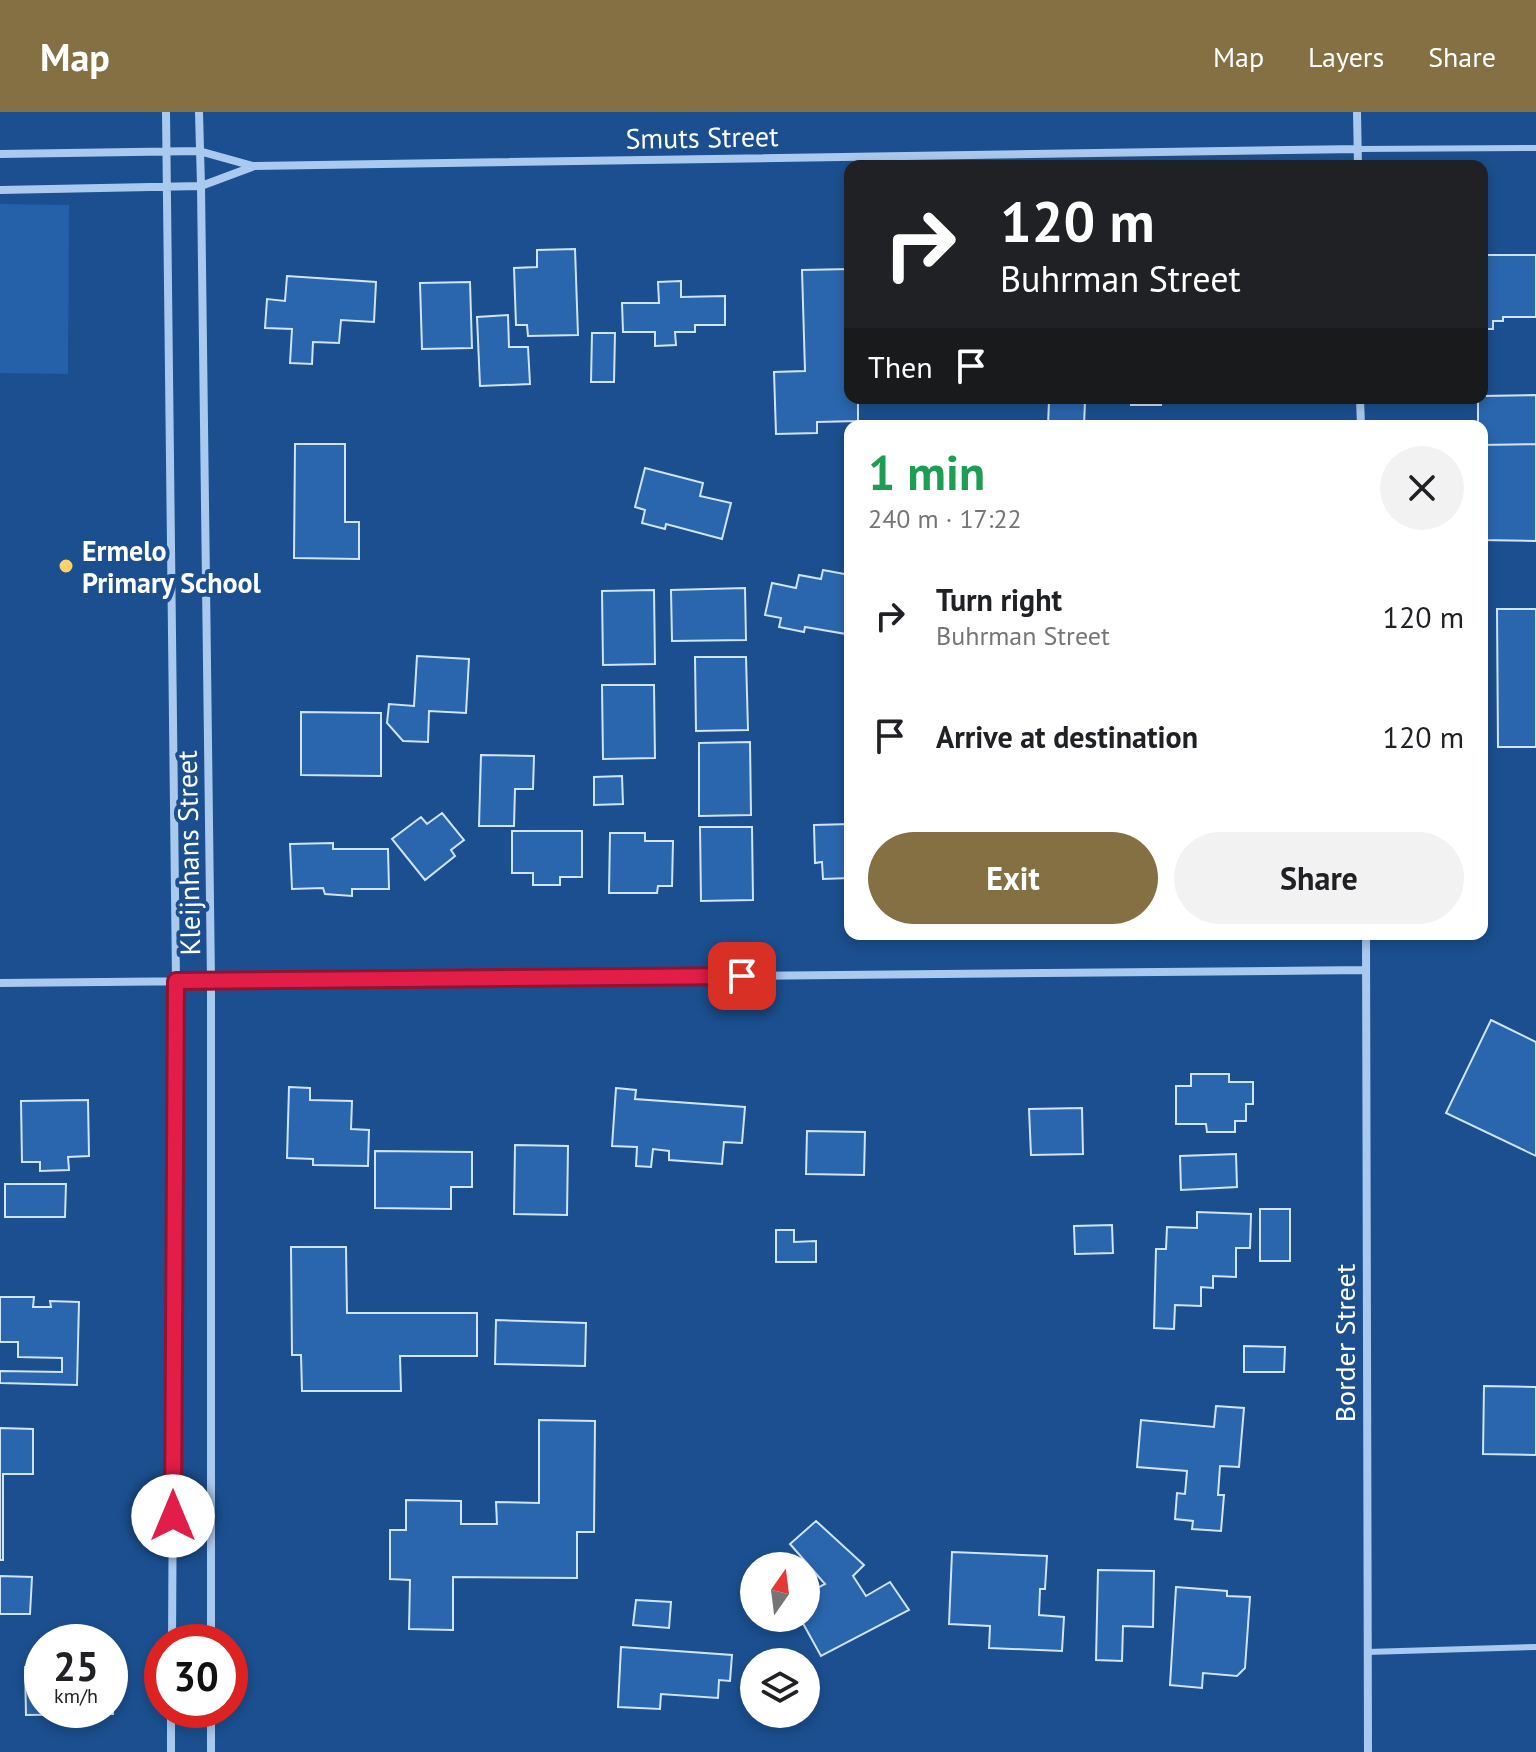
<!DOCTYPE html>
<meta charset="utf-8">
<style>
:root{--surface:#fff;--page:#f2f2f2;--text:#202124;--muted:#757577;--accent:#847042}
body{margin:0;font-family:"PT Sans",sans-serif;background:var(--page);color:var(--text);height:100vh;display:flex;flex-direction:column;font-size:30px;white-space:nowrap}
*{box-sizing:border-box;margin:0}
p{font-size:26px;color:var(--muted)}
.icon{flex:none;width:44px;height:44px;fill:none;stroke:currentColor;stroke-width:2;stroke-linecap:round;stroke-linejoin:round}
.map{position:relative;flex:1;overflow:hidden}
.sheet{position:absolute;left:844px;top:308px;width:644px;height:520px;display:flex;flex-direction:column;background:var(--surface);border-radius:16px;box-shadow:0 4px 12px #0003}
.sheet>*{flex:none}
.guide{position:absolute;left:844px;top:48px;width:644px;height:244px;border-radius:16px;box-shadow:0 4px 12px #0003;background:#202124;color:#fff;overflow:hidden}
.needle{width:52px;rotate:14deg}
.tools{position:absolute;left:740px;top:1440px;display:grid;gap:16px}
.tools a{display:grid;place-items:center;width:80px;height:80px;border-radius:50%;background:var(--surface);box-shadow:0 4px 12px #0003;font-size:40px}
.speed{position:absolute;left:24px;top:1512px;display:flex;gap:16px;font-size:40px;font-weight:700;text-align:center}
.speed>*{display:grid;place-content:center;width:104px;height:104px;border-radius:50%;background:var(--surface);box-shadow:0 4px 12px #0003;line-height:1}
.speed small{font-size:20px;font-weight:400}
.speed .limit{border:12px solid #d22;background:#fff;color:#111}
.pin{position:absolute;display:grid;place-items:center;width:68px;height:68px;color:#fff;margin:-34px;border-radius:16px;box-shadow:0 4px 12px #0006}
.me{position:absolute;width:88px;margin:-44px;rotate:0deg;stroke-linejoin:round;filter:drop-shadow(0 0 6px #0008)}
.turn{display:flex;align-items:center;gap:28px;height:168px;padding:0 24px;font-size:36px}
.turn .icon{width:104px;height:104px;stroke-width:2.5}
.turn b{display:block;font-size:56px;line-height:68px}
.then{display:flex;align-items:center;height:76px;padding:0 24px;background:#0003;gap:16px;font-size:30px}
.round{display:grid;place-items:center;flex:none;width:84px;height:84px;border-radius:42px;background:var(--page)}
.head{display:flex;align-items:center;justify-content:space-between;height:136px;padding:0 24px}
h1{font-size:48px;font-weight:700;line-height:60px;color:#1e9e55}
.button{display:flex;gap:16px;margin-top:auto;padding:16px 24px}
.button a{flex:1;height:92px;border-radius:48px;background:var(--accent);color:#fff;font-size:32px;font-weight:700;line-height:92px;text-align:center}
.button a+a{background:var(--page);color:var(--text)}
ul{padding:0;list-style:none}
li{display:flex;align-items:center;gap:24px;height:120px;padding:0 24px}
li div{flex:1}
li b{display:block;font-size:30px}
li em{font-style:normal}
header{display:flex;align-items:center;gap:48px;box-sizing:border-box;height:112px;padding:0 40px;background:var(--accent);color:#fff}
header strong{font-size:38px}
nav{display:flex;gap:44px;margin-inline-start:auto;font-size:28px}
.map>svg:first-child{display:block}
.green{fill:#2461a8}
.building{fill:#2a66ad;stroke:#cfe3fa;stroke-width:2}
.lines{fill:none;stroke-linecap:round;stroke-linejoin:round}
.lane{stroke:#a9c9ee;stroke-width:6}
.street{stroke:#a9c9ee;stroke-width:8}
.route-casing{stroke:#92132f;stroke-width:20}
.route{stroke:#e11d48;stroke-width:14}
.poi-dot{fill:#ffd166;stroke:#1b4f8f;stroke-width:3}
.labels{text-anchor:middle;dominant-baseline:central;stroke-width:8;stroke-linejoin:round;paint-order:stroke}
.street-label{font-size:28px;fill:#fff;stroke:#1b4f8f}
.poi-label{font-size:28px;font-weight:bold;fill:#fff;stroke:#1b4f8f;text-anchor:start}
</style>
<header>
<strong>Map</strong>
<nav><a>Map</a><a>Layers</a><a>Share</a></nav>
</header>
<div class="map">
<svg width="1536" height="1640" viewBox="0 0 1536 1640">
<rect width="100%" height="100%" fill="#1b4f8f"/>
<path class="green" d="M0 92 69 93 68 262 0 261Z"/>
<path class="building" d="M575 137 578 223 528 224 527 213H516L514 156 537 155V138Z
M1482 143H1536V205H1503V209H1493V217H1482Z
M850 157V286H858V309L817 310V321L776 322 774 260 805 259 802 158Z
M287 164 376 170 374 210 341 208 339 231 313 230 312 252 290 251 292 217 265 216 267 187 285 189Z
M681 169V185L725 184V213H695V220H675L676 233 655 234V220H623L622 191H659L658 170Z
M470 170 472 236 422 237 420 171Z
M508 203 509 235H528L530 272 480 274 477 205Z
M592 221H615L614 270H591Z
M1536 283V332L1482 333V314H1478V286H1482V284Z
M1131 286H1161V293H1131Z
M1049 289H1085L1084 314H1048Z
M295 332H345V410H359V447L294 446Z
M1536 332V429L1482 428V333Z
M645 356 703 371 700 384 731 391 722 427 666 412 665 417 642 411 645 398 635 395Z
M823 458 850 463V499L846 522 805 515 804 520 779 515 781 506 765 503 772 471 796 476 799 463 821 467Z
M745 476 746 528 672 529 671 478Z
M654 478 655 552 603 553 602 479Z
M1497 497H1536V635H1498Z
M417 544 469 547 466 601 429 599 428 630 403 629 387 611 389 592 414 594Z
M695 545H746L748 618 696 619Z
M602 573H654L655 646 603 647Z
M301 600 381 601V664L301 663Z
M750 630 751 703 699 704V631Z
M481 643 534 644 533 677H515L514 714H479Z
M622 664 623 692 594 693V665Z
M442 701 464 728 451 738 455 744 425 768 392 727 421 705 427 712Z
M850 712V766L823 767 822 750 815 751 814 713Z
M700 715H752L753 788 701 789Z
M512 719H582V765H560V773H533V761H512Z
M610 721H645V729H673L672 774H658L657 781H609Z
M333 731V737H388L389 777H352V784L325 782 323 776 292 777 290 732Z
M1491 908 1536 930V1044L1446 1001Z
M1191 962H1229V970H1253V992H1246V1009H1235V1020H1207L1206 1012H1176V974H1191Z
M289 975 310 976V988L352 989 351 1017 369 1018 368 1054 313 1053V1047L287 1046Z
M616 976 636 978 635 987 745 995 742 1031 724 1030 722 1052 669 1048V1039L653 1037 651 1055 636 1054 637 1035 612 1034Z
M88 988 89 1044 68 1045 69 1058 40 1059V1050H22L21 989Z
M1082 996 1083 1042 1031 1043 1029 997Z
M807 1019 865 1020 864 1063 806 1062Z
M515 1033 568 1034 567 1103 514 1102Z
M375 1039 472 1040V1075H451V1097L375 1096Z
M1236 1042 1237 1075 1181 1078 1180 1044Z
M5 1072H66L65 1105H5Z
M1260 1097H1290V1149H1260Z
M1197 1100 1251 1102 1250 1136H1236V1165L1213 1164V1176L1201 1175V1194L1175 1193 1174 1217 1154 1216 1156 1137H1166L1167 1115 1197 1116Z
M1112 1113 1113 1141 1075 1142 1074 1114Z
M776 1118H794V1130L816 1129V1150H776Z
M291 1135H346L347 1201H477V1244H400L401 1279H302L301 1243H292Z
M0 1185H34L33 1195H51L50 1189 79 1190 77 1273 0 1271V1259L62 1260V1246L18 1245V1230H0Z
M496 1208 586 1211 585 1254 495 1252Z
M1244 1234 1285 1235 1284 1260H1244Z
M1484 1274 1536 1275V1343L1483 1342Z
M1216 1294 1244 1296 1239 1355 1220 1354 1218 1383H1224L1221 1419 1192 1417 1193 1409 1175 1407 1177 1381 1185 1382 1187 1359 1137 1355 1141 1308 1214 1315Z
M539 1308 595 1309 594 1420H577V1466L453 1465V1518L409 1517 410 1468 390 1467V1418H406V1388L461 1389V1412H497L496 1390 539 1391Z
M0 1316 33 1317V1362H3V1448H0Z
M816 1409 864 1453 853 1464 866 1484 890 1470 909 1498 821 1544 800 1506H806V1482L825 1472 790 1432Z
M952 1440 1047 1444 1045 1477H1040L1039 1503 1064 1505 1062 1539 989 1536 990 1514 949 1512Z
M1098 1458 1154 1459 1153 1515 1123 1514 1122 1549 1096 1548Z
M0 1464 32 1465 30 1502H0Z
M1176 1475 1227 1479V1484L1250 1485 1245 1556 1237 1564 1203 1561 1202 1576 1170 1573Z
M636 1488 671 1490 669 1516 633 1513Z
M621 1535 732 1543 730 1569 719 1568 718 1586 661 1582 660 1597 618 1595Z
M25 1555H42V1598H110V1555H112L113 1602 26 1603Z"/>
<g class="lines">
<path class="lane" d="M1358 37 1536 36
M1367 1540 1536 1535"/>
<path class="street" d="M166 0 176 869 172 1530
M199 0 201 74 211 869V1530
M1357 0 1358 54
M0 42 199 39 253 54 1358 37
M0 78 201 74 252 55
M1360 286 1361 314
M1366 822 1368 1640
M0 871 1366 858
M171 1640V1598
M211 1640V1598"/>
</g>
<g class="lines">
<defs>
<path id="route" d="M173 1404 176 869 742 864"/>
</defs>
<use href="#route" class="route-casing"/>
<use href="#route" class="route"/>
</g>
<circle class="poi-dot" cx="66" cy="454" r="8"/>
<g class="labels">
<g class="street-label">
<text transform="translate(702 25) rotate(-1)">Smuts Street</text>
<text transform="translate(188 741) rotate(-91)">Kleijnhans Street</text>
<text transform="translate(1344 1231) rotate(-90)">Border Street</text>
</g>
<g class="poi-label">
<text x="82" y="438">Ermelo<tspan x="82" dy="32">Primary School</tspan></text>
</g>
</g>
</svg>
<div class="tools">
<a><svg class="needle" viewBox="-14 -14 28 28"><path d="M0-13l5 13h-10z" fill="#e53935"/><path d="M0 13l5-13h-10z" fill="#757577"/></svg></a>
<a><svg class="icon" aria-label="layers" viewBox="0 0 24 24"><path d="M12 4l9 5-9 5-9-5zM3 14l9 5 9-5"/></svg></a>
</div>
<div class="speed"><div>25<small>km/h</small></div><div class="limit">30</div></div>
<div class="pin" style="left:742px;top:864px;background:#d93025"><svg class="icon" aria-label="arrive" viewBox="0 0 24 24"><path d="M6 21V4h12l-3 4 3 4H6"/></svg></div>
<svg class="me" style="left:173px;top:1404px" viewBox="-20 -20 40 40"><circle r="19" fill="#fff"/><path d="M0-13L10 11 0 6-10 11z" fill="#e11d48"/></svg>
<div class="guide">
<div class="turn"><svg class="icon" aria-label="right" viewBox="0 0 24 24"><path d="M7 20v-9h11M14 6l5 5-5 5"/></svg><div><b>120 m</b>Buhrman Street</div></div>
<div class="then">Then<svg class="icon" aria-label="arrive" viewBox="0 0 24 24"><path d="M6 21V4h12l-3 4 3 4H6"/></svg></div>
</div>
<section class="sheet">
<div class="head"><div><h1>1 min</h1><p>240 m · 17:22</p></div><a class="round"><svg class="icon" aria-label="close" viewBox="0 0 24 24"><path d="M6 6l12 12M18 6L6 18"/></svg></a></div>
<ul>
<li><svg class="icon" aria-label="right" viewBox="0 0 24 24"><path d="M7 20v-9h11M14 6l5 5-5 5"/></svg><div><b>Turn right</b><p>Buhrman Street</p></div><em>120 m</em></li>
<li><svg class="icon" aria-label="arrive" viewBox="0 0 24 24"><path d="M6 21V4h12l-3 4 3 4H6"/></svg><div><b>Arrive at destination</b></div><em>120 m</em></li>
</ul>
<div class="button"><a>Exit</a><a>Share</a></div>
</section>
</div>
